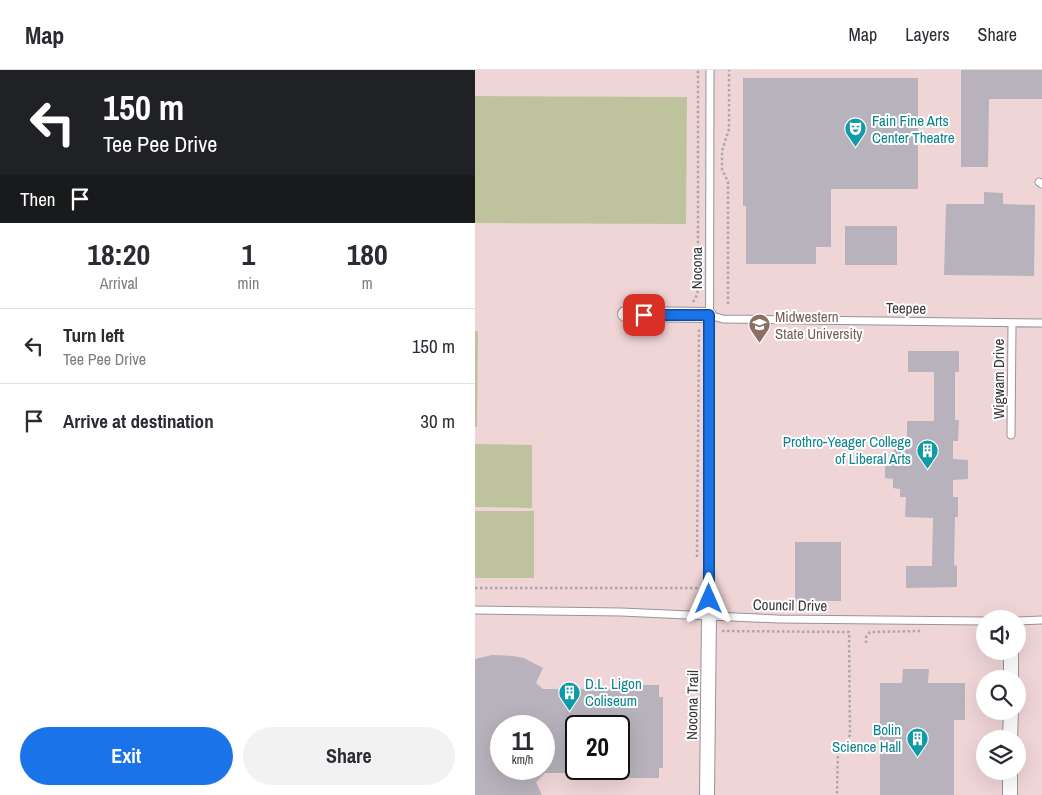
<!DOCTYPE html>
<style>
:root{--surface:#fff;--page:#f2f2f3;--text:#2b2b33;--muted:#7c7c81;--line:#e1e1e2;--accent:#1a73e8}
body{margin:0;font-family:"Archivo Narrow",sans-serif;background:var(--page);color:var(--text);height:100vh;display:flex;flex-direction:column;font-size:19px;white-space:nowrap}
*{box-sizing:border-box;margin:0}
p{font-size:16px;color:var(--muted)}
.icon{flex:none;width:28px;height:28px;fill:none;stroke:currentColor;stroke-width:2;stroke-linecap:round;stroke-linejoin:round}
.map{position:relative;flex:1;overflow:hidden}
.panel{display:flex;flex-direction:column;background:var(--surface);width:475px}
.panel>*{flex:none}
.guide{background:#202124;color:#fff;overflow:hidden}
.fabs{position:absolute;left:501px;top:540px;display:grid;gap:10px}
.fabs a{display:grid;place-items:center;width:50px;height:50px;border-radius:50%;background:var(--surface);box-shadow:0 5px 20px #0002;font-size:25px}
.speed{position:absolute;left:15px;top:645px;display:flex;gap:10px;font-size:25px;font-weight:700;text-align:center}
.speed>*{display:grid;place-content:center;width:65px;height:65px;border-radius:50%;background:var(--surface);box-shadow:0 5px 20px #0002;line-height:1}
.speed small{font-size:12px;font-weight:400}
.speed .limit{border:2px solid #111;border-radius:8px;background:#fff;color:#111}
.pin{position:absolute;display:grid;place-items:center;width:42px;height:42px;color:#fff;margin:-21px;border-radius:10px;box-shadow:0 2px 8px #0006}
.me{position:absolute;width:55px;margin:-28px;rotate:0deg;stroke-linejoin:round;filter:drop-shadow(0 0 4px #0008)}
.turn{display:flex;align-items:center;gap:18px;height:105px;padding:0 20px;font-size:22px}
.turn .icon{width:65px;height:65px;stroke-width:2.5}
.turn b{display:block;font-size:35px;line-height:42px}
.then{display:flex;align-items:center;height:48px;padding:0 20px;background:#0003;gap:10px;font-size:19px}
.eta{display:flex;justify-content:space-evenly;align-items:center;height:85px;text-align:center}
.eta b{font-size:30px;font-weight:700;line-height:35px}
.primary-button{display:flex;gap:10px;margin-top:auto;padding:10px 20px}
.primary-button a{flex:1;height:58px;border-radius:30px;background:var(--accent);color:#fff;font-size:20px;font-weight:700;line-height:58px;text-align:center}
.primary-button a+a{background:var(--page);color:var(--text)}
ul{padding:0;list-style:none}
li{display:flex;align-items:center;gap:15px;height:75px;padding:0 20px;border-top:1px solid var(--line)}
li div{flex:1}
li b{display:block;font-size:19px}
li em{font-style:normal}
header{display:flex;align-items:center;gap:30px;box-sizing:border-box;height:70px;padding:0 25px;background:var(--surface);border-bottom:1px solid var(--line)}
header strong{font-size:24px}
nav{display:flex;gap:28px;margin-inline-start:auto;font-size:18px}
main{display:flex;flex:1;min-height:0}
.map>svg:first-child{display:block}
.education{fill:#f0d5d7;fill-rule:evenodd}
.green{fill:#bfc39d}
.building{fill:#b7b2bb;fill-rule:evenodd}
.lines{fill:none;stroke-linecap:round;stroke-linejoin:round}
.service-casing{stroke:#98929b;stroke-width:9}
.minor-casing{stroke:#98929b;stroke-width:16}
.path{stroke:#aba6ad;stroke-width:2.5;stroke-dasharray:2.5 2.5;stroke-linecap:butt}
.service{stroke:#fff;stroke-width:7}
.minor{stroke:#fff;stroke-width:14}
.route-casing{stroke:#114b97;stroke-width:12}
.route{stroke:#1a73e8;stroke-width:9}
.labels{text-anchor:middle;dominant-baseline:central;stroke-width:4;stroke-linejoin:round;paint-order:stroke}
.culture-label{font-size:15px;fill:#0d838f;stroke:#fff;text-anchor:start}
.street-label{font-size:15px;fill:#373539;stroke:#fff}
.education-label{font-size:15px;fill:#785e54;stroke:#fff;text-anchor:start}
</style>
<header>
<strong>Map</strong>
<nav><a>Map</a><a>Layers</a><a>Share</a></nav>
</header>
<main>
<section class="panel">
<div class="guide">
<div class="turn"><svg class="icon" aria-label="left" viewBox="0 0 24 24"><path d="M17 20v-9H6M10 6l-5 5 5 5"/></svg><div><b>150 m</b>Tee Pee Drive</div></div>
<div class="then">Then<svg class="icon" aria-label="arrive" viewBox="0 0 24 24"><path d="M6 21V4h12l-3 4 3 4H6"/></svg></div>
</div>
<div class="eta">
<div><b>18:20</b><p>Arrival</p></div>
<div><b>1</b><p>min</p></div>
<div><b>180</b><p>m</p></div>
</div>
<ul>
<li><svg class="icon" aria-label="left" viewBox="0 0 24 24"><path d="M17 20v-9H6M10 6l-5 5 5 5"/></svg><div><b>Turn left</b><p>Tee Pee Drive</p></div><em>150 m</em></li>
<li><svg class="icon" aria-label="arrive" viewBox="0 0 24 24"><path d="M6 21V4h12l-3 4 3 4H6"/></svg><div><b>Arrive at destination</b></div><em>30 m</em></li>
</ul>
<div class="primary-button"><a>Exit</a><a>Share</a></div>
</section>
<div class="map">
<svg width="567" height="725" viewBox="0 0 567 725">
<rect width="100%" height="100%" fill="#eae4ed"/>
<path class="education" d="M0 0H567V725H0ZM510 549H542V581H510ZM510 609H542V641H510ZM26 656H69V699H26ZM101 656H144V699H101ZM510 669H542V701H510Z"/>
<path class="green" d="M0 26 212 27 211 154 0 153Z
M0 261H3L2 357H0Z
M0 374 57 375V438L0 437Z
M0 441H59V508H0Z"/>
<path class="building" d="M486 0H567V29H514L513 97H486Z
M268 8H443V119H356V177H341V194H271V136H268Z
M509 122 528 123V134L560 135 559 206 469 205 471 134H509Z
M370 156H422V195H370Z
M433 281H484V302H480V350H484L483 371H478V389L493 390V409L478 410V427H483V447H480L479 495 482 496V517L431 518V496H457L458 448 430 447 431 427H425V419L418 418V409L410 408V389H419V377L425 378V371H432V351H459V302H433Z
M320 472H366V531H320Z
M17 585 38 586 49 588 68 598 61 613 68 619H144V615H184V627H188V698H184V708H144V703H70L61 712 67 725H0V589ZM26 656H69V699H26ZM101 656H144V699H101Z
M428 599H454L453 613H490V650H479V725H405V613H427Z"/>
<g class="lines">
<defs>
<path id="service" d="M564 112 567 114
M234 245 248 249 567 253
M536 365 537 254
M0 540 146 542 303 549 510 551
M234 546 235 0
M542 551 567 550"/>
<path id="minor" d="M150 244 234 245
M536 581V609
M535 669 536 641
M535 701V725
M232 725 234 546"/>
</defs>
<use href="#service" class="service-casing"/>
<use href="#minor" class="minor-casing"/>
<path class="path" d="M218 232 222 225 223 220V0
M253 234V112L247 99V81L254 59V0
M222 487 224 257
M0 518H223
M247 561 374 562 375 665 369 676 363 682 362 725
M391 573V567L395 562 446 561"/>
<use href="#service" class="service"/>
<use href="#minor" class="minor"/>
</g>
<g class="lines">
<defs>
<path id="route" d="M169 245H234V529"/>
</defs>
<use href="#route" class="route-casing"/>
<use href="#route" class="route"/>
</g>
<defs>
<symbol id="theatre-pin" viewBox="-11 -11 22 30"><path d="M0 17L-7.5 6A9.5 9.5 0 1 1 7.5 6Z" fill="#0f9aa8" stroke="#fff"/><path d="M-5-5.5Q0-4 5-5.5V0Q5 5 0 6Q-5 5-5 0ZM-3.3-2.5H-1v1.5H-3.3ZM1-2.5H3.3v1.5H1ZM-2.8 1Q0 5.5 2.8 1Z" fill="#fff"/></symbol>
<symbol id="university-pin" viewBox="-11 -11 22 30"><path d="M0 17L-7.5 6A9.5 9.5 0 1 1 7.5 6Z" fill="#8d6e63" stroke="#fff"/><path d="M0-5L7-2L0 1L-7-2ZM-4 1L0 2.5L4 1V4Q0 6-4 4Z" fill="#fff"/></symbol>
<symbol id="building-pin" viewBox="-11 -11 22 30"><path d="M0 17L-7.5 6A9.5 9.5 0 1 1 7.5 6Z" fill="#0f9aa8" stroke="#fff"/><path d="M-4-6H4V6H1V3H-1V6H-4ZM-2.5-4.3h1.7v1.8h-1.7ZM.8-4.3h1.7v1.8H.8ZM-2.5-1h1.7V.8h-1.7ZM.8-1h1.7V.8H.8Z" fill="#fff"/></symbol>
</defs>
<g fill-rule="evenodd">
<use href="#theatre-pin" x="368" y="46" width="25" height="34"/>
<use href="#university-pin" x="272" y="242" width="25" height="34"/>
<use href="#building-pin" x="440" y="368" width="25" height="34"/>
<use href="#building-pin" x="82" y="610" width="25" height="34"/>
<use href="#building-pin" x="430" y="656" width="25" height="34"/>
</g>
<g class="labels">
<g class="culture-label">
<text x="397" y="50">Fain Fine Arts<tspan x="397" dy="17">Center Theatre</tspan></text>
<text x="436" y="371" text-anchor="end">Prothro-Yeager College<tspan x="436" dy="17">of Liberal Arts</tspan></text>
<text x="110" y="613">D.L. Ligon<tspan x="110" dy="17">Coliseum</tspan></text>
<text x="426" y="659" text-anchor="end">Bolin<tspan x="426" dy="17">Science Hall</tspan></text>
</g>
<g class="street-label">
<text transform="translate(221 198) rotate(-90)">Nocona</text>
<text transform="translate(431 238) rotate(1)">Teepee</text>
<text transform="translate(523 309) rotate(-90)">Wigwam Drive</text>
<text transform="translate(315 535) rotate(1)">Council Drive</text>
<text transform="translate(217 635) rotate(-89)">Nocona Trail</text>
</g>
<g class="education-label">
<text x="300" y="246">Midwestern<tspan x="300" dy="17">State University</tspan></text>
</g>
</g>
</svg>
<div class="fabs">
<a><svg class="icon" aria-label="sound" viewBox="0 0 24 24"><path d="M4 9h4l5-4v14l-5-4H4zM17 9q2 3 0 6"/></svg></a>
<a><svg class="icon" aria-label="search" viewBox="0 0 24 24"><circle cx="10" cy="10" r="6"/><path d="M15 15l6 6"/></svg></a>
<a><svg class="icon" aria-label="layers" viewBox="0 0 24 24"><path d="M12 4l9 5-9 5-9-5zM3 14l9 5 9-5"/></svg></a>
</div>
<div class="speed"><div>11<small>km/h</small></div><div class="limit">20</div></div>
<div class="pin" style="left:169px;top:245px;background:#d93025"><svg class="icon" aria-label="arrive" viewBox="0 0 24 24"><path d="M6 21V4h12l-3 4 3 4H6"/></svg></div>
<svg class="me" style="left:234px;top:529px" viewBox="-20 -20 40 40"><path d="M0-17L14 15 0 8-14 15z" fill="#1a73e8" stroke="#fff" stroke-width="4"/></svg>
</div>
</main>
